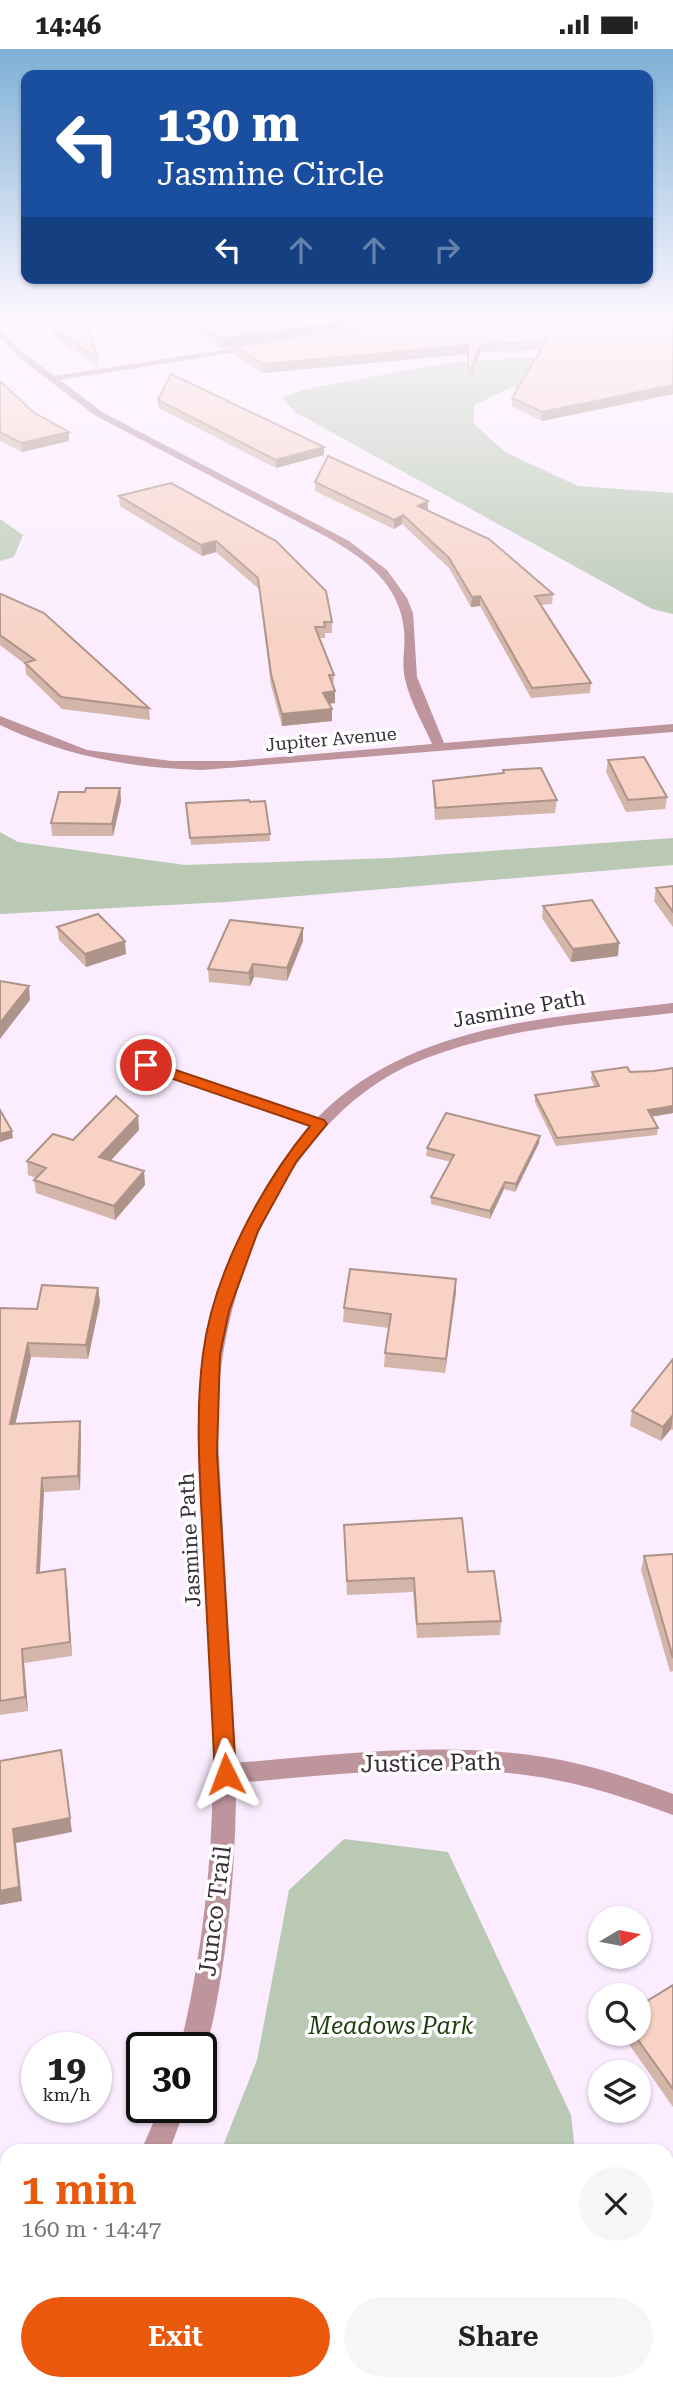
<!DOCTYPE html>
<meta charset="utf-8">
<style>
:root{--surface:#fff;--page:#f6f6f6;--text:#222;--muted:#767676;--accent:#ea580c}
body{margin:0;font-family:"Roboto Serif",serif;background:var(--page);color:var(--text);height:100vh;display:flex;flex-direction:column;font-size:26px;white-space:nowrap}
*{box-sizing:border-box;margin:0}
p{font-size:23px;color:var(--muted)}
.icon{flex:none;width:38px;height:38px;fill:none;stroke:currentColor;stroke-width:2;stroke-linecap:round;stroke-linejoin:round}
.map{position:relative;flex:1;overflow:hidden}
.drawer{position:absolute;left:0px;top:2095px;width:674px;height:247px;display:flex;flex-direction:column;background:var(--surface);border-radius:21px 21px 0 0;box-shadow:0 2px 5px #0004}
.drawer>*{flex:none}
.top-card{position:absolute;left:21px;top:21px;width:632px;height:214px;border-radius:14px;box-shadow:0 2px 5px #0004;background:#1a4fa0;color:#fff;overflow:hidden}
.needle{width:46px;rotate:80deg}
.buttons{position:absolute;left:588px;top:1857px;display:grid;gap:14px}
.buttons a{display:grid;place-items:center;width:63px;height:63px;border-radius:50%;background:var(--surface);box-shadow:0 2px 5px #0004;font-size:35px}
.speed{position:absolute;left:21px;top:1983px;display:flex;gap:14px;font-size:35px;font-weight:700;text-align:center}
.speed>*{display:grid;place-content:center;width:91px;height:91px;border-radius:50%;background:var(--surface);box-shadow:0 2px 5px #0004;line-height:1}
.speed small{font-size:18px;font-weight:400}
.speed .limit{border:4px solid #111;border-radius:10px;background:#fff;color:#111}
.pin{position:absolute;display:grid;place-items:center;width:60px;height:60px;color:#fff;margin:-30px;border:4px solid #fff;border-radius:50%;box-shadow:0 2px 7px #0007}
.me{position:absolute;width:77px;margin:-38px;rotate:357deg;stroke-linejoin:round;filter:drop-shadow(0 0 5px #0008)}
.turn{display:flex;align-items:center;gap:24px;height:147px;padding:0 21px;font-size:32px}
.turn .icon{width:91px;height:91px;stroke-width:2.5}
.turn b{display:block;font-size:49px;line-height:60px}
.lanes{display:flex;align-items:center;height:66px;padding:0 21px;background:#0003;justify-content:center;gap:35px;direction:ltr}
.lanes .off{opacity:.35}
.round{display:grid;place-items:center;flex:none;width:74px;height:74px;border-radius:37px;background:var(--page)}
.overview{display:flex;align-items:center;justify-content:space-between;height:119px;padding:0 21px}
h1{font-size:42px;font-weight:600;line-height:52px;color:var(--accent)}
.action{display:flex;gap:14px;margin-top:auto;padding:14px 21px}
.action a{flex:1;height:80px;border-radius:42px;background:var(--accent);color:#fff;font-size:28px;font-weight:600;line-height:80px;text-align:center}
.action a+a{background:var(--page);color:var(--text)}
.status{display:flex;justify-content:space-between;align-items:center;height:49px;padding:0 35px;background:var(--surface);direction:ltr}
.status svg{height:19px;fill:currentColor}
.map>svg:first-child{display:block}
.green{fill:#bac9b4}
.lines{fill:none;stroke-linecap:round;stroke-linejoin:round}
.minor{fill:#be959d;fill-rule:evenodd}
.wall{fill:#d4b5a9}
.shaded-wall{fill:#ad938a}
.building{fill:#f7d2c5;stroke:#ad938a;stroke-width:2}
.route{fill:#ea580c;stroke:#983908;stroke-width:2}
.labels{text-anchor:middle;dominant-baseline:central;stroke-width:7;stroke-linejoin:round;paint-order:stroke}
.far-street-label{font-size:18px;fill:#372e39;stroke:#fff}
.street-label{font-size:21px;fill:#372e39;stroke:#fff}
.near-street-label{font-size:24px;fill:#372e39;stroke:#fff}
.near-park-label{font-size:24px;font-style:italic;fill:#1e3d0c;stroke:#fff}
</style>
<div class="status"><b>14:46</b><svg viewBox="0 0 49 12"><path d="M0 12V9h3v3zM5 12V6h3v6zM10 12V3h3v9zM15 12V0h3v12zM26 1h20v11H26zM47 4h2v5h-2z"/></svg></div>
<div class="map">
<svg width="673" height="2341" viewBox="0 0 673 2341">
<rect width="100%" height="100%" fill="#fbedff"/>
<path class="green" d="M629 301 657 324 510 339 474 356V375L505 403 578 437 673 444V565L652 560 295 363 282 349 306 340 446 314Z
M0 470 23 486 14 508 0 512Z
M0 783 18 793 185 816 391 809 673 789V816L226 853 0 865Z
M344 1790 448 1803 571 2066 575 2102H221L257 2011 289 1841Z
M113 2334H600L601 2341H108Z"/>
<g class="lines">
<path class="minor" d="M0 281 24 304 54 327 261 295 258 300 60 331 102 363 349 492 387 521 407 549 413 564 417 628 444 694 673 675V683L202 721C130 719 65 707 0 676V667L87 701 171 712H233L432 695C423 674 410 653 405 630 401 613 406 597 404 581 400 535 364 509 327 488L96 367 18 308 0 288Z
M673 954V964C587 974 500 979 419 1012 286 1066 219 1238 217 1372L236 1714C344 1705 458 1690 566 1712 603 1720 638 1732 673 1745V1766C638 1753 603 1741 566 1733 459 1710 344 1725 236 1734 236 1800 231 1864 221 1928 216 1955 213 1982 202 2007L201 1998H180C203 1904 213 1808 213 1711 212 1630 205 1549 201 1468 198 1413 195 1359 203 1304 214 1226 258 1137 310 1077L140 1019 138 1016 146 1011 152 1013 317 1069C410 974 549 969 673 954Z
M160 2058H186L169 2102H141Z
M14 2334H45L42 2341H11Z"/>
</g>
<path class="wall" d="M41 265H86L97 309 98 318 57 290Z
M209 265H603L348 279 222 299 186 277V269Z
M673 265V345L542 372 512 357V349L541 301 480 304 471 328 467 327 468 305 263 324 235 306V298Z
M0 332 33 363 69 392 22 403 0 392Z
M158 351 324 406 276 419 158 359Z
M315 433 428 452 427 461 553 545 552 555 541 556 591 634 590 644 531 649 480 557 471 558 449 519 402 475 394 480 315 442Z
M171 434 332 573V584H325V589H319L334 626 333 638 335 654 329 655 332 660V672L282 677 271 636 259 540 216 503 202 507 120 457 119 447Z
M0 545 149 659 150 671 62 660 26 625 25 615 0 596Z
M608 711 667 748 665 760 626 763 606 723Z
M503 721 557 751 555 764 435 771 433 744V732L503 724Z
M120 739 121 752 113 787H52L51 774 85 743Z
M186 754 270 785V792L191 796Z
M673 837V878L654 852 656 839Z
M543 857 618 907 571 913 542 869Z
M57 878 126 905 86 918 59 891Z
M303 892 287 932 254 928 250 937 209 933 208 920Z
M673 1019V1064L652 1068 658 1079 657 1086 556 1097 535 1053V1046L595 1038 591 1030 592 1023H630L654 1022Z
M138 1067 139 1081 110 1112 144 1122 145 1136 115 1171 36 1144 34 1131 36 1129 28 1126 27 1112 73 1091Z
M539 1094 515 1143 504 1140 490 1170 431 1155V1148L451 1113 426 1107 427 1099Z
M456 1230 445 1324 384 1318 385 1304 389 1279 343 1273 344 1259Z
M98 1239 100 1253 88 1310 31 1308 15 1375 81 1386 80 1441 44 1443 40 1523 65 1520 72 1607 24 1614 28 1662 0 1666V1259L37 1260Z
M673 1310V1381L671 1380 661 1392 630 1377 632 1362Z
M344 1476 468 1523 501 1572 500 1586 417 1589 413 1543 347 1546Z
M673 1505V1622L670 1623 641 1521 644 1507Z
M673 1936V2058L621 1984H639Z"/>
<path class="shaded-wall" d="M348 271V279L222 299V290Z
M468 296V305L263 324V315Z
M481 296 480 304 471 328V319Z
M673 336V345L542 372V363Z
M69 383V392L22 403 21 394Z
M324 398V406L276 419V411Z
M428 452V461L418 466V457Z
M403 466 402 475 394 480V471Z
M216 492V503L202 507 201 496Z
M480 547V557L471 558 472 548Z
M335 642V654L323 655V644Z
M332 660V672L282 677V665Z
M120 739 121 752 113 787 112 775Z
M303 879V892L287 932V919Z
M125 892 126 905 86 918 85 905Z
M619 894 618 907 571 913 573 900Z
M253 915 254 928 250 937 249 924Z
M29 937 30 951 0 990V974Z
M673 1057V1064L647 1068 648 1061Z
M138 1067 139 1081 101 1122 99 1108Z
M12 1082 13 1089 0 1093V1085Z
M540 1087 539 1094 515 1143 516 1135Z
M144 1122 145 1136 115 1171 114 1157Z
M505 1133 504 1140 490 1170V1162Z
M456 1230V1244L445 1324 446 1310Z
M98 1239 100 1253 88 1310 86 1296Z
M28 1294 31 1308 12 1389 10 1375Z
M673 1366 671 1380 661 1392 663 1378Z
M80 1372 81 1386 80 1441 78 1427Z
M42 1429 44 1443 39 1538 37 1524Z
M65 1520 67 1534 72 1607 70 1593Z
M22 1600 24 1614 28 1662 25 1648Z
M61 1701 72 1783 16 1794 22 1852 0 1856V1842L13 1780Z"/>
<path class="building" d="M45 265H86L97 309 56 282Z
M209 265H465L348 271 222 290 186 269Z
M623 265H673V336L542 363 512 349 546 292 481 296 471 319H468V296L263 315 235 298 348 280Z
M171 325 324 398 276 411 158 351Z
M0 332 33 363 69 383 21 394 0 383Z
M328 407 428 452 418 457 489 490 553 545 535 547 591 634 532 639 480 547 472 548 449 509 403 466 394 471 315 433Z
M171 434 276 492 326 542 332 573H324L325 578H315L334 626H329L335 642 323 644 332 660 282 665 271 625 258 529 216 492 201 496 119 447Z
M0 545H1L44 564 149 659 61 648 25 614 35 611 0 586Z
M644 708 667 748 628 751 608 711Z
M541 719 557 751 436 759 433 732 504 724 503 721Z
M86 739H120L112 775 51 774 59 743H85Z
M249 751 250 753 265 752 270 785 190 789 186 754Z
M673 837V863L656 839Z
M592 851 619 894 573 900 543 857Z
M98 865 125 892 85 905 57 878Z
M230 871 303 879 287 919 253 915 249 924 208 920Z
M0 932 29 937 0 974Z
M627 1018 630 1023 654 1022 673 1019V1057L648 1061 658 1079 557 1089 535 1046 599 1037 592 1023Z
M116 1047 138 1067 99 1108 144 1122 114 1157 34 1131 46 1119 27 1112 53 1085 73 1091Z
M0 1061 12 1082 0 1085Z
M446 1064 540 1087 516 1135 505 1133 490 1162 431 1148 454 1106 427 1099Z
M350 1220 456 1230 446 1310 385 1304 391 1265 344 1259Z
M42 1236 98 1239 86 1296 28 1294 10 1375 80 1372 78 1427 42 1429 37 1524 65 1520 70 1593 22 1600 25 1648 0 1652V1259L37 1260Z
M673 1310V1366L663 1378 632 1362Z
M462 1469 468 1523 494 1522 501 1572 417 1575 414 1529 347 1532 344 1476Z
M673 1505V1609L644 1507Z
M61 1701 70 1769 13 1780 19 1838 0 1842V1712Z
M673 1936V2040L633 1984H639V1957Z"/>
<linearGradient id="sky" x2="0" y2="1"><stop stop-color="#7eb0d7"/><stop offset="0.45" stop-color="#fdf7ff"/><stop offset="1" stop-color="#fdf7ff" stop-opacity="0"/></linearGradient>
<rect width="673" height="592" fill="url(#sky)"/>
<path class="route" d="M146 1011 324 1071 327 1075 296 1113 258 1182 229 1262 220 1305 217 1404 236 1725 233 1732 226 1734 218 1732 215 1725C211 1647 207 1569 203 1491 200 1430 195 1366 203 1305 213 1226 260 1138 310 1077L141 1019 139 1016 141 1013Z"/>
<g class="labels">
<g class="far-street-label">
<text transform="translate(331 690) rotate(-5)">Jupiter Avenue</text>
</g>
<g class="street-label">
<text transform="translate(519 960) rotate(-10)">Jasmine Path</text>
<text transform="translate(190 1491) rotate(-93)">Jasmine Path</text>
</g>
<g class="near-street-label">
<text transform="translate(431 1714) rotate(-1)">Justice Path</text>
<text transform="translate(215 1862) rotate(-83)">Junco Trail</text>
</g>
<g class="near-park-label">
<text x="391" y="1977">Meadows Park</text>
</g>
</g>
</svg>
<div class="buttons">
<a><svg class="needle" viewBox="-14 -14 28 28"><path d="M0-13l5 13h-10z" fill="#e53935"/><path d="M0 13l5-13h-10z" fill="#767676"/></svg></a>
<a><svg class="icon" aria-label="search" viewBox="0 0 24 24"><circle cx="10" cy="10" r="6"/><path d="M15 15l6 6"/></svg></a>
<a><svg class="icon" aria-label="layers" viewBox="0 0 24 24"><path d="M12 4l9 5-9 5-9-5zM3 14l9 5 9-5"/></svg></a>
</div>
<div class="speed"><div>19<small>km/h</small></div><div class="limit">30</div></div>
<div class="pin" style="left:146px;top:1016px;background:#d93025"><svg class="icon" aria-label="arrive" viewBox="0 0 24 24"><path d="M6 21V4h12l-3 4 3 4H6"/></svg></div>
<svg class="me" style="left:226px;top:1725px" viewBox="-20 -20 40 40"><path d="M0-17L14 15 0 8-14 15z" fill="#ea580c" stroke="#fff" stroke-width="4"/></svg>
<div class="top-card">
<div class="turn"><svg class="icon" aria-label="left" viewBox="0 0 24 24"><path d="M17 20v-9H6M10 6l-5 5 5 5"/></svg><div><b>130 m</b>Jasmine Circle</div></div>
<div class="lanes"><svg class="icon" aria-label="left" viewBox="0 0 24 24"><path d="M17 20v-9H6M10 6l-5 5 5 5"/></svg><svg class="icon off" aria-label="ahead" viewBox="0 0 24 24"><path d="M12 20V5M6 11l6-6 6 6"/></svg><svg class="icon off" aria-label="ahead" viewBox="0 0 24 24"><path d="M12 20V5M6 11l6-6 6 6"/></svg><svg class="icon off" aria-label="right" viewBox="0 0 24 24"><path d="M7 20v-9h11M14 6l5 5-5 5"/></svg></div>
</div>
<section class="drawer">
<div class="overview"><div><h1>1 min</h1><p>160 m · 14:47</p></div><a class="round"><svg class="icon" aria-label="close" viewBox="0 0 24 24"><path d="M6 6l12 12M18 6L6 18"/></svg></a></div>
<div class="action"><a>Exit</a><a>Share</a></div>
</section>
</div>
